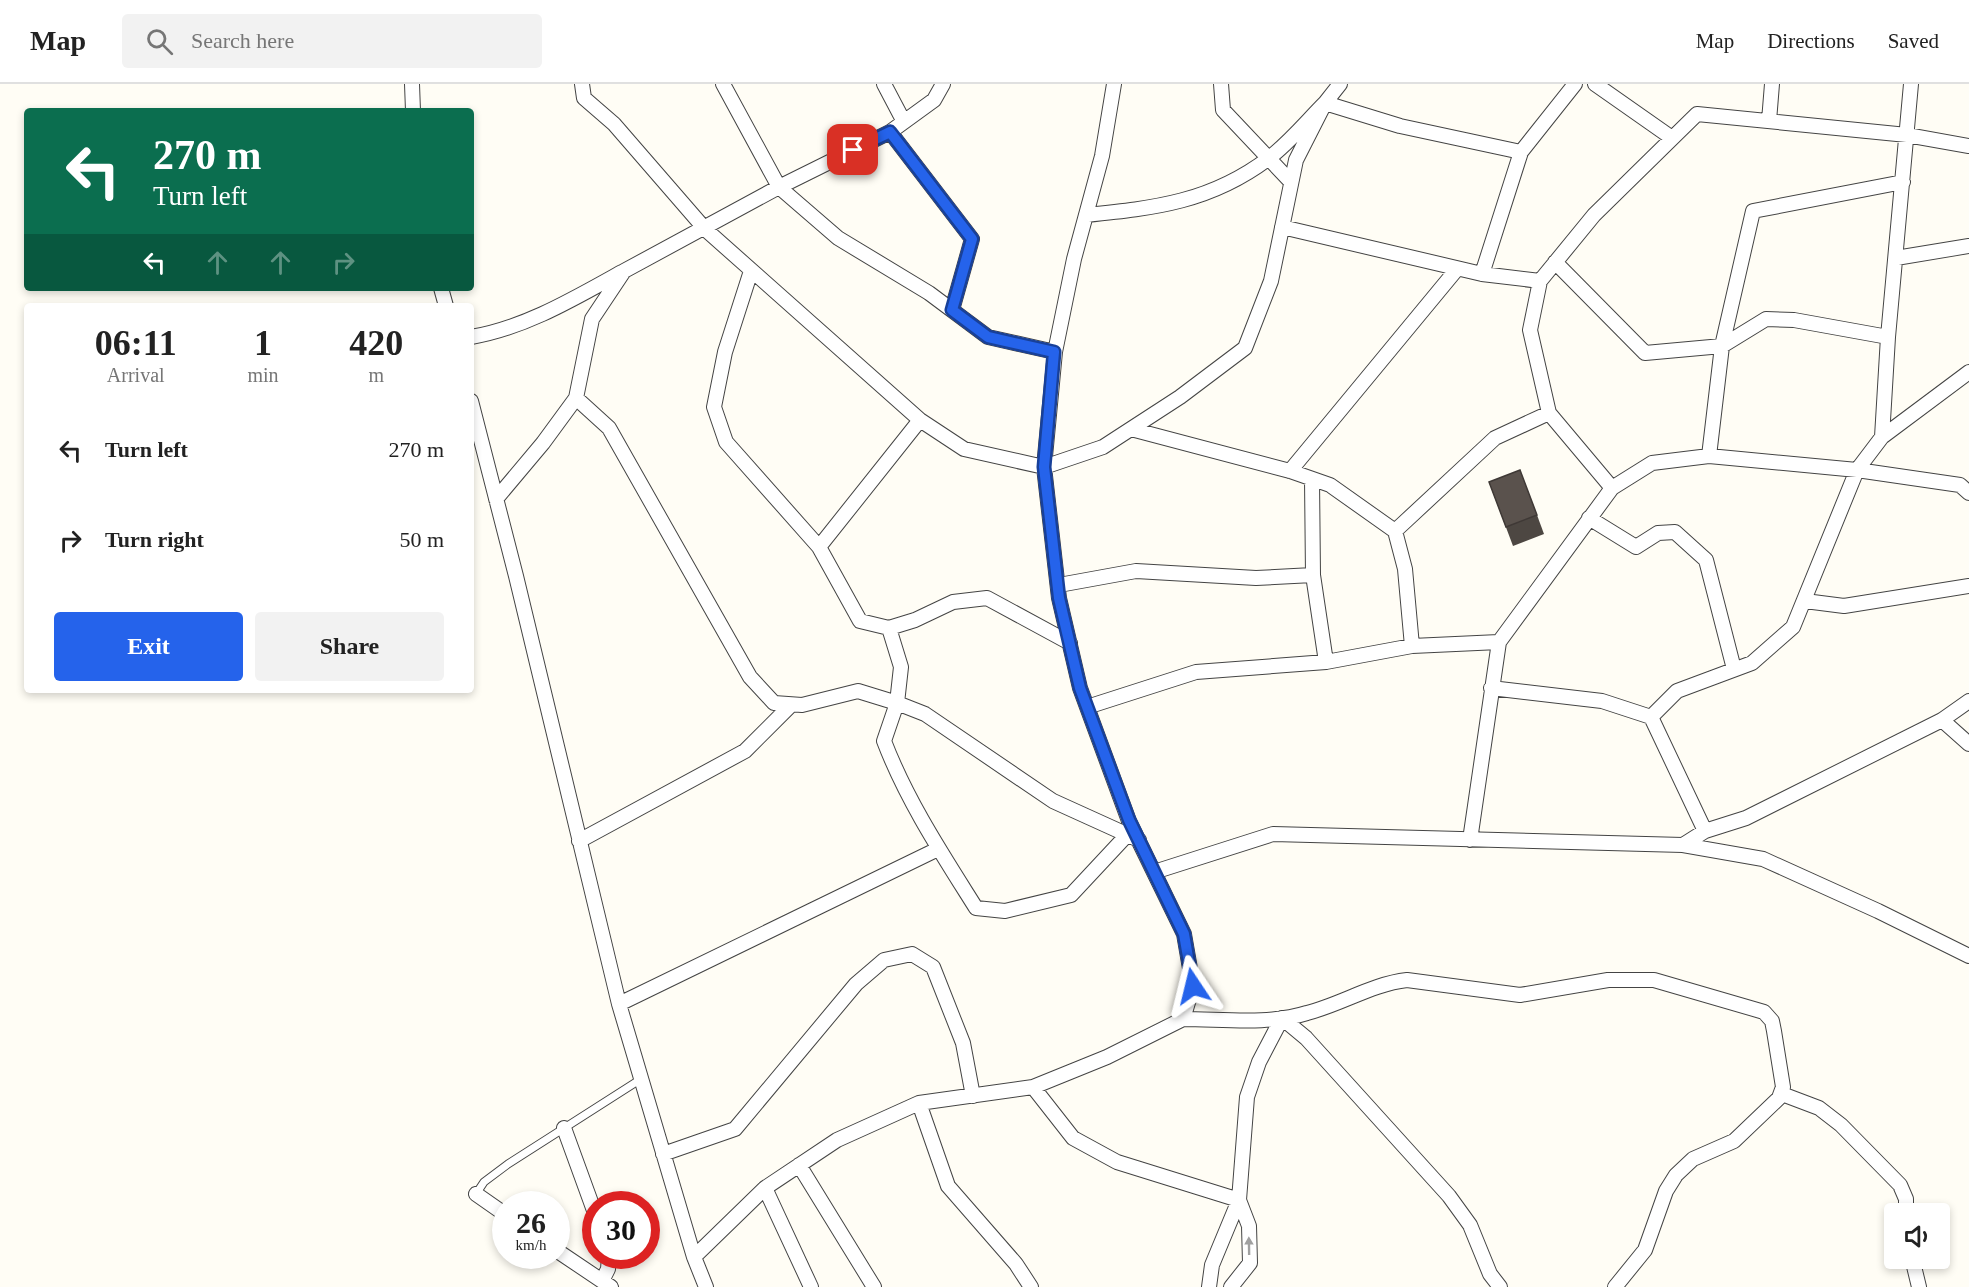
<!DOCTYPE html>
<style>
:root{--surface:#fff;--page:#f2f2f2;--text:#222;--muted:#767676;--line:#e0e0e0;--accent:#2563eb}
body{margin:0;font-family:"Times New Roman",serif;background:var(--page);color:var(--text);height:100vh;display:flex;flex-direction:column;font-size:22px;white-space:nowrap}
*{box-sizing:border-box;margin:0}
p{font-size:20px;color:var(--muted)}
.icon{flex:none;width:33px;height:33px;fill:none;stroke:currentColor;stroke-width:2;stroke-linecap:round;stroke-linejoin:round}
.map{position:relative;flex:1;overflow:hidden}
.sheet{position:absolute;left:24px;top:219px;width:450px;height:390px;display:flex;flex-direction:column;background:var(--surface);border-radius:6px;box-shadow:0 3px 9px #0003}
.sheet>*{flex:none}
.top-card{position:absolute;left:24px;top:24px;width:450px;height:183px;border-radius:6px;box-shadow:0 3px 9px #0003;background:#0b6e4f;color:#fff;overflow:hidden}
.buttons{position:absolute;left:1884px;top:1119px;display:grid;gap:12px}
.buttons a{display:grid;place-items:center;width:66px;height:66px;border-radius:6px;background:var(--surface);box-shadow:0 3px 9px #0003;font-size:30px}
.speed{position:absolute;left:492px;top:1107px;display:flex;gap:12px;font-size:30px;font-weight:700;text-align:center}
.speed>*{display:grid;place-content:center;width:78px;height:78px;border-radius:50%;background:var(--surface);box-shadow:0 3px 9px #0003;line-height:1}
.speed small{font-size:15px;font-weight:400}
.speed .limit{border:9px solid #d22;background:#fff;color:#111}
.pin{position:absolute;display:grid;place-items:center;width:51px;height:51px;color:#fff;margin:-26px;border-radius:12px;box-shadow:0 3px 9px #0006}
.me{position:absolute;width:66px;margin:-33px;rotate:350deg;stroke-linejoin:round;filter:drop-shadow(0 0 4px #0008)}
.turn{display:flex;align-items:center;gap:21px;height:126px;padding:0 30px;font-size:27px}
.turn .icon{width:78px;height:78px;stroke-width:2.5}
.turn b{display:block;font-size:42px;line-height:51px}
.lanes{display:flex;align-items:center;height:57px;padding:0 30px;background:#0003;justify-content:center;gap:30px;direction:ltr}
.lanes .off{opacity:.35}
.eta{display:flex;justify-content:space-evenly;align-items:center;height:102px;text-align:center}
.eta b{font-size:36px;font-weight:700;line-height:42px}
.primary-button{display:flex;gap:12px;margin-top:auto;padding:12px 30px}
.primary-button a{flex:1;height:69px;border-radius:6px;background:var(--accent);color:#fff;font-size:24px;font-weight:700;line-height:69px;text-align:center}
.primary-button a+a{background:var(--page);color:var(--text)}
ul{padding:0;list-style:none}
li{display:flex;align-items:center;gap:18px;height:90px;padding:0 30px}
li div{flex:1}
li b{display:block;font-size:22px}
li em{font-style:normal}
header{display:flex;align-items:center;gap:36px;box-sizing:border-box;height:84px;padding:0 30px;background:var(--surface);border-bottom:2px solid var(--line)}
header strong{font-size:28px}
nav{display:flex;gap:33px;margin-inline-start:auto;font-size:21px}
.search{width:420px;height:54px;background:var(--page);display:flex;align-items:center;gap:15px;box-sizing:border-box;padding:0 21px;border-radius:6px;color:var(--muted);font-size:22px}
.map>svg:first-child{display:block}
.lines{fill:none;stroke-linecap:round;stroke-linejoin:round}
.service-casing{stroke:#444;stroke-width:9}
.minor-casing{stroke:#444;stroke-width:16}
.service{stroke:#fff;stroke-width:7}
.minor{stroke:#fff;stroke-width:14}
.wall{fill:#4d4742}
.building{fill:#5a524d;stroke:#3f3936;stroke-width:1.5}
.oneway{fill:#a0a0a0}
.route-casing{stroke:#184099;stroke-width:15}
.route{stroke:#2563eb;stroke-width:10}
</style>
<header>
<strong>Map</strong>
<div class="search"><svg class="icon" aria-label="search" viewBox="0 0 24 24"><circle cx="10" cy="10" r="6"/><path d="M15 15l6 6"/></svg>Search here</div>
<nav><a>Map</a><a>Directions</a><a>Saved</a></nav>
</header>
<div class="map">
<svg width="1969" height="1203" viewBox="0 0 1969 1203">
<rect width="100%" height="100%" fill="#fffdf5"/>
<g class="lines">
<defs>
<path id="service" d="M476 1110 484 1098 508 1080 641 995"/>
<path id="minor" d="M412 0 413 27
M582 0 584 14 614 40 705 145 920 336 964 365 1044 383 1103 363 1180 313 1245 264 1271 197 1296 76 1325 19 1340 0
M723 0 779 103 838 154 929 209 988 253 1055 268
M884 0 904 38
M1221 0 1223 26 1291 98
M1595 0 1672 54
M1769 37 1772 0
M890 48 972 155 952 226
M1086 131C1155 124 1211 118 1269 74 1289 59 1307 37 1325 19L1400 42 1521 68
M1282 143 1482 190 1540 197
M1896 174 1969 162
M1555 178 1645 269 1722 262 1766 235 1794 236 1888 253
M751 187 725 268 714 323 726 358 819 463 860 537 889 544 915 536 953 518 987 514 1070 559
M1482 190 1521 68 1575 0
M441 204 446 222
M471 253C525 244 575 214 622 188
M576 314 609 344 750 593 774 619 802 621 858 607 897 619 925 630 1053 717 1139 756
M471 317 516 492 619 920 694 1173 706 1203
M1131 345 1290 387 1330 401 1395 447 1405 485 1412 562
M1882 353 1969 288
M1709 372 1722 262 1753 127 1903 98
M1290 387 1457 185
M1312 395 1313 491 1326 578
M1612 404 1549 329 1530 246 1540 197 1594 131 1697 30 1907 51 1969 62
M496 415 543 359 576 314 592 235 624 187 779 103 890 48 934 16 943 0
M1589 434 1636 463 1658 449 1675 448 1706 476 1734 585
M1395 447 1495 354 1549 329
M819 463 920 336
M1059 501 1136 487 1256 494 1313 491
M1805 517 1844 522 1969 502
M889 544 901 583 897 619 884 657C907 717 942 770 976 824L1005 827 1071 811 1127 751
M1491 604 1602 617 1651 633 1677 607 1752 579 1793 543 1857 386 1882 353 1888 253 1911 0
M1087 623 1196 588 1326 578 1412 562 1499 558
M1651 633 1705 747
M1942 636 1969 660
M1470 756 1499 558 1612 404 1652 379 1709 372 1857 386 1960 401 1969 409
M579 757 745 667 791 621
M1683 761 1763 775 1878 827 1969 872
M1154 788 1273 750 1683 761 1705 747 1746 734 1942 636 1969 617
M619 920 938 765
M1183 935C1223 935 1269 941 1307 929 1342 920 1372 900 1407 896L1520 911 1608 896H1654L1764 928 1772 937 1774 947 1783 1003 1779 1014 1734 1057 1693 1075 1676 1091 1666 1107 1645 1166 1615 1203
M1033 1003 1073 1054 1117 1078 1239 1116
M1782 1010 1819 1024 1841 1041 1900 1101 1906 1115V1130
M919 1019 948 1102 1016 1180 1031 1203
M564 1044 596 1132
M663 1070 735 1045 856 900 884 876 912 870 933 883 963 959 973 1012
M799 1081 874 1203
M765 1104 811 1203
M476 1110 506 1131
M556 1166 611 1203
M694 1173 765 1104 837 1056 919 1019 1033 1003 1107 973 1183 935 1193 902 1184 850 1129 737 1080 604 1059 514 1044 383 1055 268 1074 175 1102 72 1114 0
M1912 1174 1919 1203
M602 1197 608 1185 609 1172
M1209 1203 1212 1181 1239 1116 1247 1013 1259 978 1282 934 1306 954 1449 1112 1470 1141 1490 1190 1500 1203
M1231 1203 1250 1179 1249 1142 1239 1116"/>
</defs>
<use href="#service" class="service-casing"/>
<use href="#minor" class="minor-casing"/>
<use href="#service" class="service"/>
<use href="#minor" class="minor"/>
</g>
<path class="wall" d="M1489 398 1537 431 1544 450 1513 462Z"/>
<path class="building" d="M1520 386 1537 431 1506 443 1489 398Z"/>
<defs><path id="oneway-solid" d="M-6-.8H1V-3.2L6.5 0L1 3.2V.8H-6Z" transform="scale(1.5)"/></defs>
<use class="oneway" href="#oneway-solid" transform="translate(1249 1162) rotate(-91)"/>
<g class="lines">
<defs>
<path id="route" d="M853 66 890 48 972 155 952 226 988 253 1054 268 1044 383 1059 514 1080 604 1129 736 1184 850 1193 902"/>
</defs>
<use href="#route" class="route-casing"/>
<use href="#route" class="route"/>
</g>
</svg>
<div class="buttons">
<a><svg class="icon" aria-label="sound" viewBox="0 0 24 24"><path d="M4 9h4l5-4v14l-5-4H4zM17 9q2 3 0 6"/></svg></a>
</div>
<div class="speed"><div>26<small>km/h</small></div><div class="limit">30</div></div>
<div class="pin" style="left:853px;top:66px;background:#d93025"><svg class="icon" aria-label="arrive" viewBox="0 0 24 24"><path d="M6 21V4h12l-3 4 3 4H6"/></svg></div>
<svg class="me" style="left:1193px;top:902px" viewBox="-20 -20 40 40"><path d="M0-17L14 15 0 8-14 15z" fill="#2563eb" stroke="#fff" stroke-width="4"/></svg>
<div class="top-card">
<div class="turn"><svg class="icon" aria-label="left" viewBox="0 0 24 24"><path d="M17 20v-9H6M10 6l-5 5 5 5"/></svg><div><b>270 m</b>Turn left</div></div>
<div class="lanes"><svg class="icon" aria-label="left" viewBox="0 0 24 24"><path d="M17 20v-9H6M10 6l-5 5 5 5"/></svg><svg class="icon off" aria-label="ahead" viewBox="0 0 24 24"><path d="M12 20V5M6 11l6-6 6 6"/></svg><svg class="icon off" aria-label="ahead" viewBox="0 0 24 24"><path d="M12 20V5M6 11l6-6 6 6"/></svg><svg class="icon off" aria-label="right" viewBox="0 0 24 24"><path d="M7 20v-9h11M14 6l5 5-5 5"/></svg></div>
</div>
<section class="sheet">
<div class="eta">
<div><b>06:11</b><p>Arrival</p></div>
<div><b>1</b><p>min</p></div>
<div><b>420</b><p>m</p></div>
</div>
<ul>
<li><svg class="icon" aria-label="left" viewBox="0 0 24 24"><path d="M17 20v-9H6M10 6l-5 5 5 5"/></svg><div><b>Turn left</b></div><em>270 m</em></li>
<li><svg class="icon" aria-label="right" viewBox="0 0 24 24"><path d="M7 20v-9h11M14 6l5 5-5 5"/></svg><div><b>Turn right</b></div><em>50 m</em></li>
</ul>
<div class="primary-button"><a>Exit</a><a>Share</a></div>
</section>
</div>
